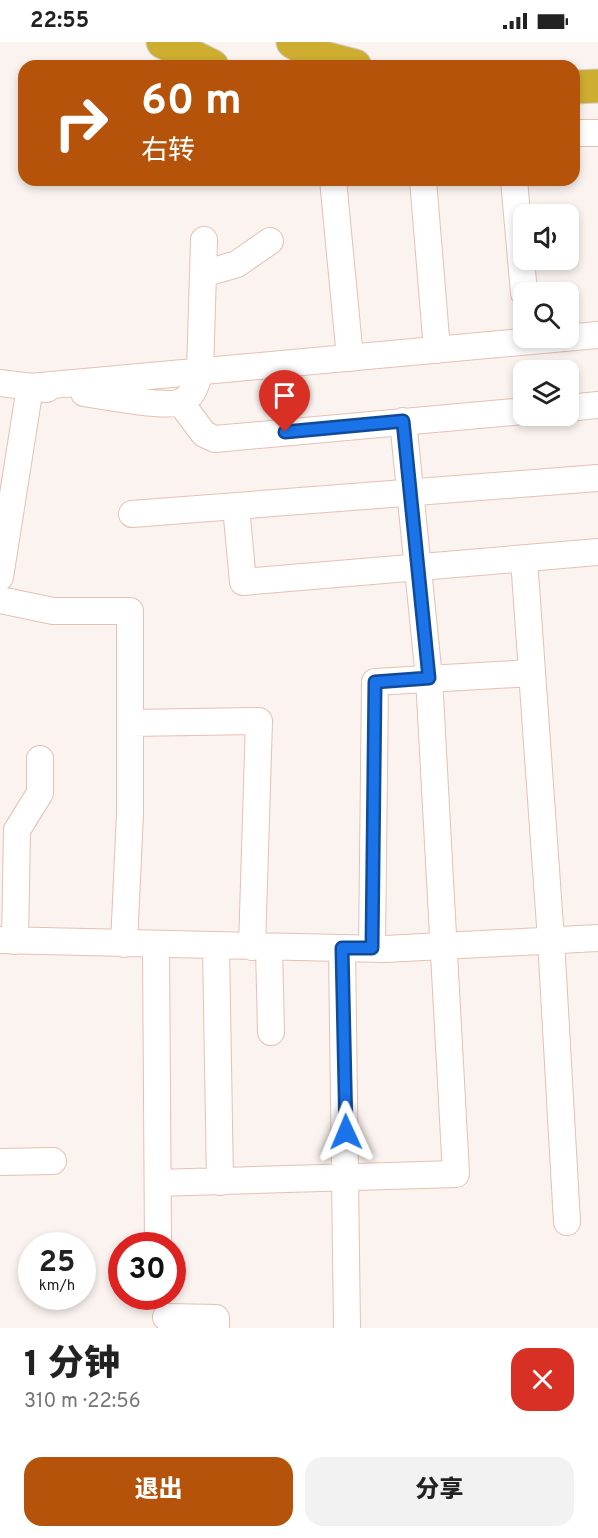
<!DOCTYPE html>
<html lang="zh">
<meta charset="utf-8">
<style>
:root{--surface:#fff;--page:#f2f2f2;--text:#222;--muted:#767676;--accent:#b45309}
body{margin:0;font-family:Overpass,"Noto Sans SC",sans-serif;background:var(--page);color:var(--text);height:100vh;display:flex;flex-direction:column;font-size:22px;white-space:nowrap}
*{box-sizing:border-box;margin:0}
p{font-size:20px;color:var(--muted)}
.icon{flex:none;width:33px;height:33px;fill:none;stroke:currentColor;stroke-width:2;stroke-linecap:round;stroke-linejoin:round}
.map{position:relative;height:1286px;overflow:hidden}
.side{display:flex;flex-direction:column;background:var(--surface);flex:1}
.side>*{flex:none}
.banner{position:absolute;left:18px;top:18px;width:562px;height:126px;border-radius:18px;box-shadow:0 3px 9px #0003;background:#b45309;color:#fff;overflow:hidden}
.tools{position:absolute;left:513px;top:162px;display:grid;gap:12px}
.tools a{display:grid;place-items:center;width:66px;height:66px;border-radius:12px;background:var(--surface);box-shadow:0 3px 9px #0003;font-size:30px}
.speed{position:absolute;left:18px;top:1190px;display:flex;gap:12px;font-size:30px;font-weight:700;text-align:center}
.speed>*{display:grid;place-content:center;width:78px;height:78px;border-radius:50%;background:var(--surface);box-shadow:0 3px 9px #0003;line-height:1}
.speed small{font-size:15px;font-weight:400}
.speed .limit{border:9px solid #d22;background:#fff;color:#111}
.pin{position:absolute;display:grid;place-items:center;width:51px;height:51px;color:#fff;margin:-62px -26px;border-radius:50% 50% 50% 0;rotate:-45deg;box-shadow:0 0 6px #0007}
.pin .icon{rotate:45deg}
.me{position:absolute;width:66px;margin:-33px;rotate:359deg;stroke-linejoin:round;filter:drop-shadow(0 0 4px #0008)}
.turn{display:flex;align-items:center;gap:21px;height:126px;padding:0 24px;font-size:27px}
.turn .icon{width:78px;height:78px;stroke-width:2.5}
.turn b{display:block;font-size:42px;line-height:51px}
.round{display:grid;place-items:center;flex:none;width:63px;height:63px;border-radius:18px;background:var(--page)}
.summary{display:flex;align-items:center;justify-content:space-between;height:102px;padding:0 24px}
h1{font-size:36px;font-weight:800;line-height:45px}
.button{display:flex;gap:12px;margin-top:auto;padding:12px 24px}
.button a{flex:1;height:69px;border-radius:18px;background:var(--accent);color:#fff;font-size:24px;font-weight:800;line-height:69px;text-align:center}
.button a+a{background:var(--page);color:var(--text)}
.status{display:flex;justify-content:space-between;align-items:center;height:42px;padding:0 30px;background:var(--surface);direction:ltr}
.status svg{height:16px;fill:currentColor}
.map>svg:first-child{display:block}
.lines{fill:none;stroke-linecap:round;stroke-linejoin:round}
.minor-casing{stroke:#e5c1b2;stroke-width:28}
.highway-casing{stroke:#d1cecd;stroke-width:35}
.minor{stroke:#fff;stroke-width:26}
.highway{stroke:#ceae31;stroke-width:33}
.route-casing{stroke:#114b97;stroke-width:15}
.route{stroke:#1a73e8;stroke-width:10}
</style>
<div class="status"><b>22:55</b><svg viewBox="0 0 49 12"><path d="M0 12V9h3v3zM5 12V6h3v6zM10 12V3h3v9zM15 12V0h3v12zM26 1h20v11H26zM47 4h2v5h-2z"/></svg></div>
<div class="map">
<svg width="598" height="1286" viewBox="0 0 598 1286">
<rect width="100%" height="100%" fill="#faf3ef"/>
<g class="lines">
<defs>
<path id="minor" d="M574 91H598
M333 138 350 316
M423 138 437 308
M514 138 524 251
M203 232 237 222 270 199
M0 341 47 347
M84 351C102 354 167 366 181 360 194 354 196 342 200 330L204 198
M180 360 204 392 215 397 524 369
M568 366 598 363
M236 465 243 540 598 510
M132 472 598 436
M524 517 551 898 567 1180
M0 535 30 345 598 293
M0 558 53 569H130V771L124 902
M130 681 259 679 252 905
M0 898 385 907 598 896
M15 899 17 788 40 751V717
M156 903 158 1203
M216 904 220 1140
M269 905 271 990
M342 906 347 1286
M372 906 375 640 532 631
M0 1120 53 1119
M158 1141 456 1132 429 636 403 379
M166 1275 216 1276V1286"/>
<path id="highway" d="M163 0 212 24
M293 0 317 14 355 24
M574 45 598 44"/>
</defs>
<use href="#minor" class="minor-casing"/>
<use href="#highway" class="highway-casing"/>
<use href="#minor" class="minor"/>
<use href="#highway" class="highway"/>
</g>
<g class="lines">
<defs>
<path id="route" d="M285 390 403 379 429 636 375 640 372 906H342L346 1090"/>
</defs>
<use href="#route" class="route-casing"/>
<use href="#route" class="route"/>
</g>
</svg>
<div class="tools">
<a><svg class="icon" aria-label="sound" viewBox="0 0 24 24"><path d="M4 9h4l5-4v14l-5-4H4zM17 9q2 3 0 6"/></svg></a>
<a><svg class="icon" aria-label="search" viewBox="0 0 24 24"><circle cx="10" cy="10" r="6"/><path d="M15 15l6 6"/></svg></a>
<a><svg class="icon" aria-label="layers" viewBox="0 0 24 24"><path d="M12 4l9 5-9 5-9-5zM3 14l9 5 9-5"/></svg></a>
</div>
<div class="speed"><div>25<small>km/h</small></div><div class="limit">30</div></div>
<div class="pin" style="left:285px;top:390px;background:#d93025"><svg class="icon" aria-label="arrive" viewBox="0 0 24 24"><path d="M6 21V4h12l-3 4 3 4H6"/></svg></div>
<svg class="me" style="left:346px;top:1090px" viewBox="-20 -20 40 40"><path d="M0-17L14 15 0 8-14 15z" fill="#1a73e8" stroke="#fff" stroke-width="4"/></svg>
<div class="banner">
<div class="turn"><svg class="icon" aria-label="right" viewBox="0 0 24 24"><path d="M7 20v-9h11M14 6l5 5-5 5"/></svg><div><b>60 m</b>右转</div></div>
</div>
</div>
<section class="side">
<div class="summary"><div><h1>1 分钟</h1><p>310 m · 22:56</p></div><a class="round" style="background:#d93025;color:#fff"><svg class="icon" aria-label="close" viewBox="0 0 24 24"><path d="M6 6l12 12M18 6L6 18"/></svg></a></div>
<div class="button"><a>退出</a><a>分享</a></div>
</section>
